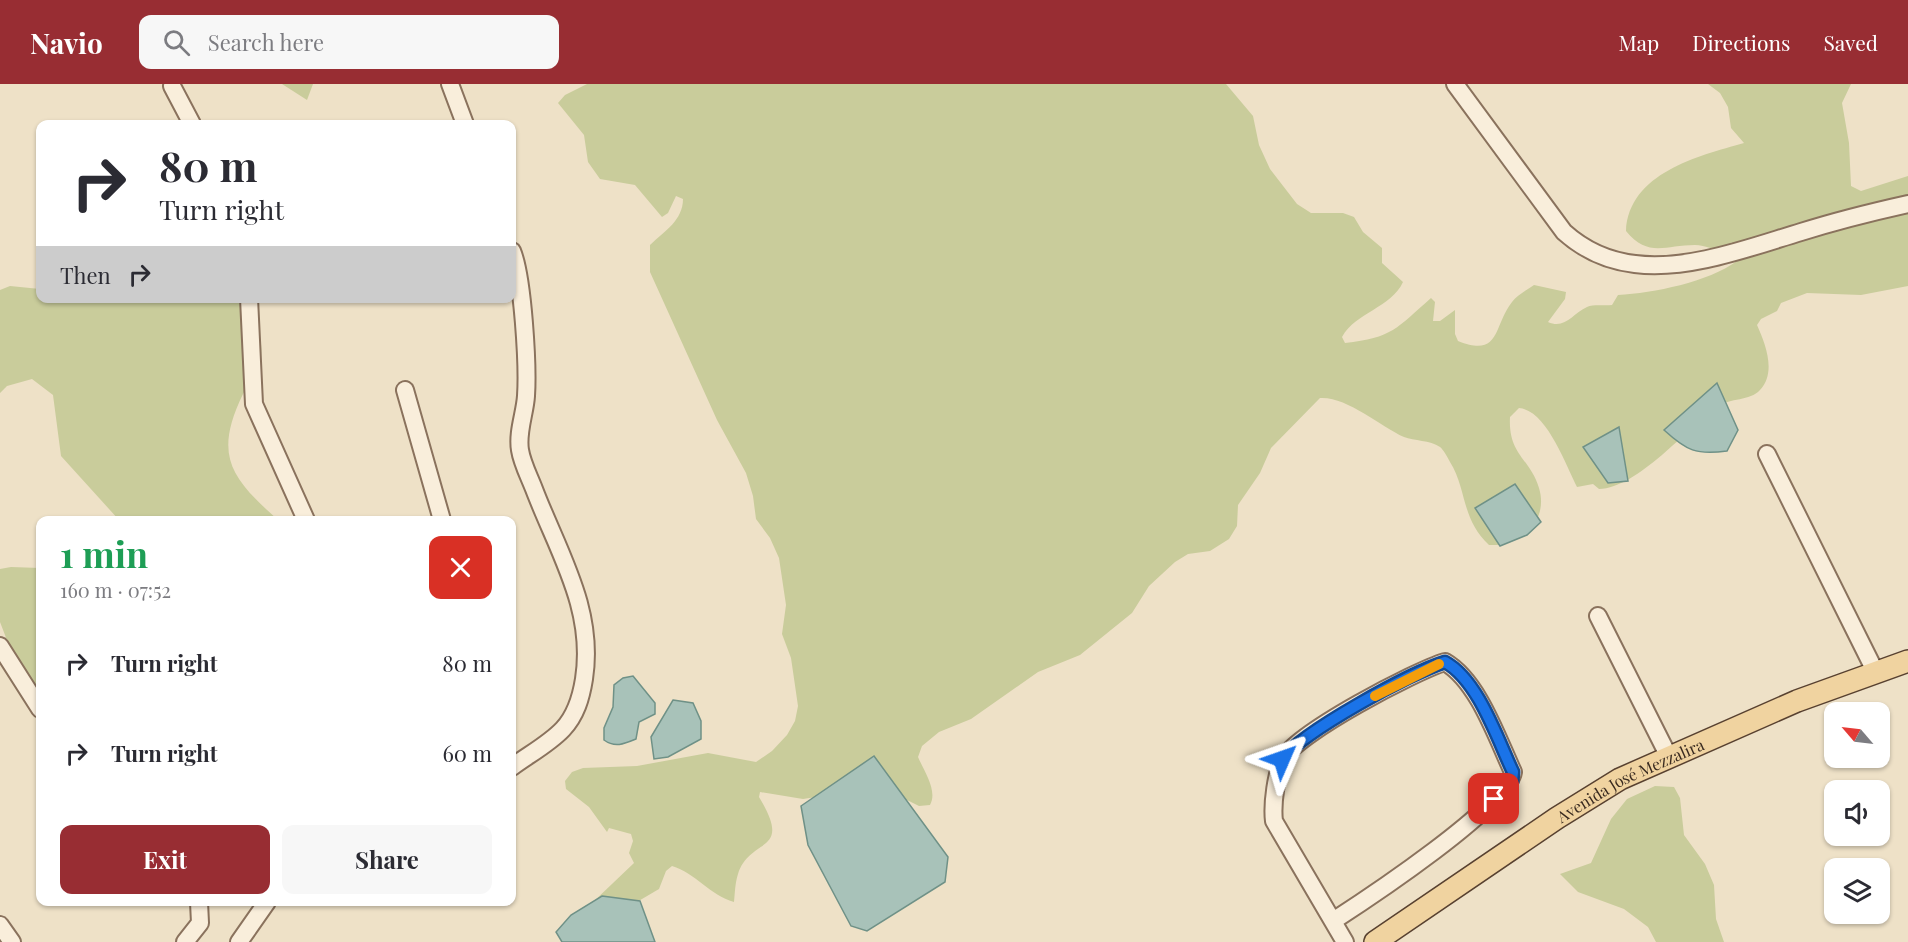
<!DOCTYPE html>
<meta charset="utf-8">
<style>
:root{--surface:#fff;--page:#f7f7f7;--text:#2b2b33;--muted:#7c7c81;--accent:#982d33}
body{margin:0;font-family:"Playfair Display",serif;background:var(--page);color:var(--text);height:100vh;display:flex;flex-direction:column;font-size:22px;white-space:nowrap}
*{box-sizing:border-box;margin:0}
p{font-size:20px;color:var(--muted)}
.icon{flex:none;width:33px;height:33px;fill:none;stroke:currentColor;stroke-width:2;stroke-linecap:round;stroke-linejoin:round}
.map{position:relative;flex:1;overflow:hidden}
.side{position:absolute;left:36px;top:432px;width:480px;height:390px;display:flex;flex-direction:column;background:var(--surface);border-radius:12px;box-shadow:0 2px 4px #0004}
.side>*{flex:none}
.top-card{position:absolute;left:36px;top:36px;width:480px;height:183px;border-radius:12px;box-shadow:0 2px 4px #0004;background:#fff;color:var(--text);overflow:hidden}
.needle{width:39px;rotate:298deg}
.controls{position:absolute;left:1824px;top:618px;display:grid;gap:12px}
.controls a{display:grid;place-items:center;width:66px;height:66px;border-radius:12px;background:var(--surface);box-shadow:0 2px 4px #0004;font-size:30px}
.pin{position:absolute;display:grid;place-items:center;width:51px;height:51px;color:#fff;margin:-26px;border-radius:12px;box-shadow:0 3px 9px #0006}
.me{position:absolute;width:66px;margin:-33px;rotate:47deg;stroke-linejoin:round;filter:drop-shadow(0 0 4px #0008)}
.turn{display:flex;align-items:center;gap:21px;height:126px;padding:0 24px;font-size:27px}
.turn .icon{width:78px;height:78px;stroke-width:2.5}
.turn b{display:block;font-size:42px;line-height:51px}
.then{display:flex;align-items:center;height:57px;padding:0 24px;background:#0003;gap:12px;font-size:22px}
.round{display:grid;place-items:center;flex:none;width:63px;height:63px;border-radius:12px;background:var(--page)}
.head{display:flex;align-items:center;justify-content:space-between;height:102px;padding:0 24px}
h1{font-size:36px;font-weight:700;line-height:45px;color:#1e9e55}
.action{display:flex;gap:12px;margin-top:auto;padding:12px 24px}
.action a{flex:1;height:69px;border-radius:12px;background:var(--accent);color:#fff;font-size:24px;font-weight:700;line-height:69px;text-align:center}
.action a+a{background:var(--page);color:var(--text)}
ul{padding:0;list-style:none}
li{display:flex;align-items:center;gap:18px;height:90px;padding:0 24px}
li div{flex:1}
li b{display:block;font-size:22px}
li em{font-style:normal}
header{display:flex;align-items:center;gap:36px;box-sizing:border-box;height:84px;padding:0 30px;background:var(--accent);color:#fff}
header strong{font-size:28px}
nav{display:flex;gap:33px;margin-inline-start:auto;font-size:21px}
.search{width:420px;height:54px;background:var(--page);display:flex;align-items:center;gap:15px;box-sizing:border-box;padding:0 21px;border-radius:12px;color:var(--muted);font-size:22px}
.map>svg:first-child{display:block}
.green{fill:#c9cc9b}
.water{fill:#a8c2b9;stroke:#6f9187;stroke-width:1.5}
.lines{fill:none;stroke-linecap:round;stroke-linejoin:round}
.minor-casing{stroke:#8a725d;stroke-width:20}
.major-casing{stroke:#584130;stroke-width:24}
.minor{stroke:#f9eedb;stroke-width:16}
.major{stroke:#f0d3a0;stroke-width:21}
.route-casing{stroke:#114b97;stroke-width:15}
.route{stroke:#1a73e8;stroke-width:10}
.slow{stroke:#f59e0b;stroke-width:10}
.labels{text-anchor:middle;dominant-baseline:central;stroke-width:6;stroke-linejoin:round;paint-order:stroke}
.street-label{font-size:16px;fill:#3a2b20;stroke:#f5ebd7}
</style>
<header>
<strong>Navio</strong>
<div class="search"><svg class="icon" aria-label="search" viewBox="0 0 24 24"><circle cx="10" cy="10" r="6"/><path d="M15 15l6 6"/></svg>Search here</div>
<nav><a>Map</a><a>Directions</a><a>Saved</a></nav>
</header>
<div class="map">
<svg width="1908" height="858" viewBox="0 0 1908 858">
<rect width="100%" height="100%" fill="#eee1c7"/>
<path class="green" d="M282 0H313L307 16Z
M587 0H1226L1253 32 1259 61 1270 85 1297 120 1311 129H1343L1354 133 1363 148 1382 164V179L1403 198C1391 224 1356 228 1342 253L1345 259C1392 254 1397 244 1431 214L1435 218 1433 237H1440L1455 226V250L1458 257C1501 274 1493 242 1512 218 1517 211 1527 206 1534 201L1566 208 1565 215 1548 238C1565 246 1573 229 1587 223 1593 220 1605 222 1612 221L1618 211C1654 209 1708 198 1737 177L1738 167 1731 158 1730 167 1727 169C1717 167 1705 161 1695 161 1665 161 1648 174 1626 147 1629 89 1698 72 1744 59L1731 44 1728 23 1720 9 1708 0H1851L1842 19 1849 59 1851 102 1861 107 1908 92V202L1861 211 1807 209 1781 219 1777 227 1761 235 1757 241C1765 259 1777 288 1760 306 1750 317 1730 314 1718 322 1687 344 1638 404 1599 405L1593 400 1577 403C1565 379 1546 326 1519 324L1510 333C1508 371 1530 374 1539 404 1549 437 1521 463 1489 461 1461 435 1467 405 1450 378 1448 374 1443 365 1440 363 1430 356 1414 357 1404 353 1380 342 1346 312 1320 314L1271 364 1260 389 1238 421 1237 442 1229 455 1210 467 1188 470 1175 478 1149 502 1132 529 1080 571 1038 588 971 635 939 648 922 662 918 673C924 687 938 707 930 721L919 722 881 703 803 715 760 708 759 713C794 771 750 752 738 790 735 799 735 809 734 818 710 811 695 789 672 782L666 787 659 805 625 825 591 820 634 779 629 769 633 757 631 750 609 744 607 748 589 723 566 705 565 697 572 688 583 684 637 682 708 669 756 678 772 667 787 651 795 637 798 622 791 574 782 550 786 521 779 474 770 454 756 435 753 412 746 389 717 336 650 188V161C665 147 683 136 683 115L676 112 668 129 662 133 635 101 600 95 588 78 584 51 558 19 565 11Z
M10 202 40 205V214L254 215 250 223C256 238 263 255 261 272 260 284 249 299 243 310 213 372 231 394 278 436H119L61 372 53 311 32 295 7 302 0 309V206Z
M11 483 40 484V619L20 590 0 538V485Z
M1655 702 1674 703 1680 714 1684 751 1705 780 1714 801 1716 835 1724 858H1656L1648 843 1624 825 1578 808 1560 790 1591 779 1611 735 1627 715Z"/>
<path class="water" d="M1717 299 1738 346 1727 367C1696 371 1687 367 1664 346Z
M1619 343 1628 397 1608 399 1583 363Z
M1515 400 1541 438 1527 451 1500 462 1475 424Z
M633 592 655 619V630L639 638 636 655C624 660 615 664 604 656V644L613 623 614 601 623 594Z
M673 616 693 619 701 637V655L668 673 654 675 651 653Z
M874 672 948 773 945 798 867 847 851 842 808 761 801 722Z
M602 812 640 817 655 858H562L556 848 571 831Z"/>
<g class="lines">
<defs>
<path id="minor" d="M450 0 465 40
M1455 0 1564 148C1584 166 1608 177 1635 180 1688 187 1751 163 1801 148 1836 137 1872 128 1908 120
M172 2 192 40
M512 167C523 193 528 282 526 312 525 329 517 348 520 366 522 379 529 392 534 405 558 468 595 525 584 595 581 614 576 631 563 645 549 660 528 671 512 683
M249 214 254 320 306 436
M405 306 442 436
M1767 370 1876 589
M1598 532 1669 673
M0 562 40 625
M1333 837C1367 815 1508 722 1513 688 1497 654 1478 597 1445 578 1415 587 1297 649 1284 674 1276 688 1272 721 1274 737L1345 858
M0 841 12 858
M185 858 200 839 199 818
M239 858 267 818"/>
<g id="major">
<path id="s1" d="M1375 858 1557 734 1620 695 1797 617 1908 577"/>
</g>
</defs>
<use href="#minor" class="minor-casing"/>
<use href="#major" class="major-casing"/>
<use href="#minor" class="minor"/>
<use href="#major" class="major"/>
</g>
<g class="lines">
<defs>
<path id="route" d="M1282 675C1304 647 1410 589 1445 578 1478 596 1497 654 1513 688L1512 698 1494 715"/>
</defs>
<use href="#route" class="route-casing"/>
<use href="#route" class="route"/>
<path class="slow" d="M1375 612 1439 580"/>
</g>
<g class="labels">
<g class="street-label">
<text stroke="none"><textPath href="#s1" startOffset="303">Avenida José Mezzalira</textPath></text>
</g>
</g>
</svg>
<div class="controls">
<a><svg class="needle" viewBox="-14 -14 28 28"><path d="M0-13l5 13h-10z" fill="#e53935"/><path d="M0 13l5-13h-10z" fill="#7c7c81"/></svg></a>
<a><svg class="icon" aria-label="sound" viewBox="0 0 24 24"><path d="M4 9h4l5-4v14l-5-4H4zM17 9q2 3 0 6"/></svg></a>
<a><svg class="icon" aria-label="layers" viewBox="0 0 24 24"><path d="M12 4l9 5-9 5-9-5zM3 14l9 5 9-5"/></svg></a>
</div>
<div class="pin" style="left:1494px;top:715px;background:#d93025"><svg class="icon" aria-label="arrive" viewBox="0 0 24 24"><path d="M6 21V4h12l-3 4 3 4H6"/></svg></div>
<svg class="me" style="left:1282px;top:675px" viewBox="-20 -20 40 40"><path d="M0-17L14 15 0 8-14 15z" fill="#1a73e8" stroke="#fff" stroke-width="4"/></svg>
<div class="top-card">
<div class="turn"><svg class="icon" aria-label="right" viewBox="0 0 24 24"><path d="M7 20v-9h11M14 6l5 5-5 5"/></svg><div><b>80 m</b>Turn right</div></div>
<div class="then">Then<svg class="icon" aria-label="right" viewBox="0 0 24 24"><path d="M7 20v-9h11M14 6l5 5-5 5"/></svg></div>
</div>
<section class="side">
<div class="head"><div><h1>1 min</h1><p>160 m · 07:52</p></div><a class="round" style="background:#d93025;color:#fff"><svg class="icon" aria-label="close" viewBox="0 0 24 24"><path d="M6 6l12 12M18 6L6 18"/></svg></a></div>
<ul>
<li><svg class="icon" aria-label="right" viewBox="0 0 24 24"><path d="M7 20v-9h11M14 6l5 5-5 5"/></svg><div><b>Turn right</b></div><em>80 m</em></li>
<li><svg class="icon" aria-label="right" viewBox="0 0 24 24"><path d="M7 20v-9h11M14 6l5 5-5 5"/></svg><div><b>Turn right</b></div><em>60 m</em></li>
</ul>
<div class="action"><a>Exit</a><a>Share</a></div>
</section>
</div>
